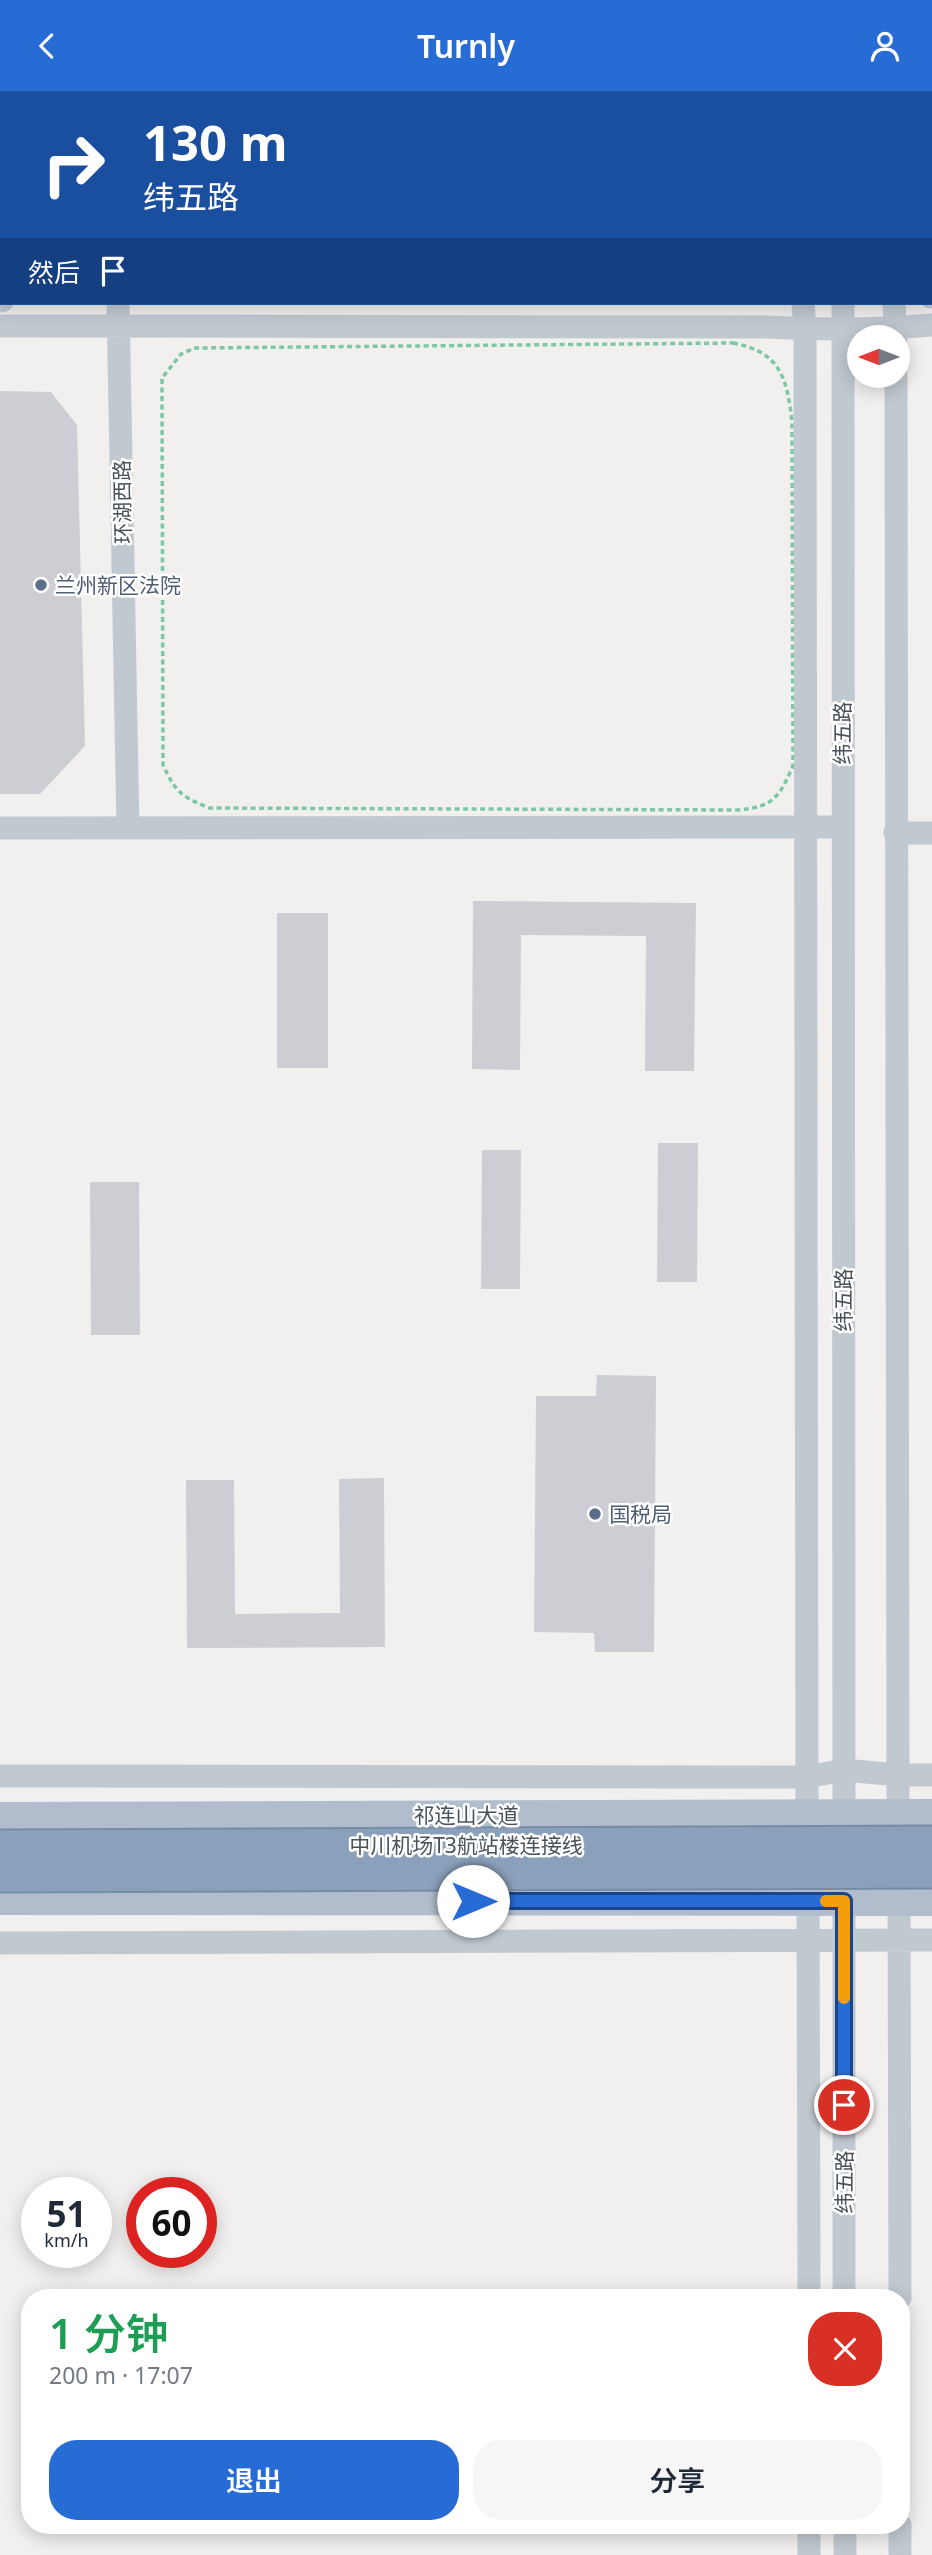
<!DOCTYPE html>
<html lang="zh">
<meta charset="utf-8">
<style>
:root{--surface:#fff;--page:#f6f6f7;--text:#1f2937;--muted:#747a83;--accent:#276bd4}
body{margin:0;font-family:"Noto Sans","Noto Sans SC",sans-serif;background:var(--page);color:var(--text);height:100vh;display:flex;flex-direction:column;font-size:26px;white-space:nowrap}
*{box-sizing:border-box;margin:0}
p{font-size:23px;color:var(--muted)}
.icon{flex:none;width:38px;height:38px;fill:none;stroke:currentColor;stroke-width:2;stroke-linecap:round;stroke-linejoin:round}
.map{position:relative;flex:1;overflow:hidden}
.sheet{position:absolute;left:21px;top:2198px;width:889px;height:245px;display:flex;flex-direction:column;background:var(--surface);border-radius:28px;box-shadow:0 4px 18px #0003}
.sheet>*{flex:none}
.banner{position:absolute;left:0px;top:0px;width:933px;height:214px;box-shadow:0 4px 18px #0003;background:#1a4fa0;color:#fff;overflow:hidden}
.needle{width:46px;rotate:270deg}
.fabs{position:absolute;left:847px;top:234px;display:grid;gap:14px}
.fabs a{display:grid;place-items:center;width:63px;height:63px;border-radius:50%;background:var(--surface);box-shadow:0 4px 18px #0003;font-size:35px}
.speed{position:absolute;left:21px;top:2086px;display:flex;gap:14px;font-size:35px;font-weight:700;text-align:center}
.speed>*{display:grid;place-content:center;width:91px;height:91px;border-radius:50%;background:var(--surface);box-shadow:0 4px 18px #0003;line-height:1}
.speed small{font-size:18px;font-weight:400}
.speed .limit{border:10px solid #d22;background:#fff;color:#111}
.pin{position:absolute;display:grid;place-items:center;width:60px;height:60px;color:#fff;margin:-30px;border:4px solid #fff;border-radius:50%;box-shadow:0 2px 7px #0007}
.me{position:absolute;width:77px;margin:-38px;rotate:90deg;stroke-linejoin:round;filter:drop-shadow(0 0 5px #0008)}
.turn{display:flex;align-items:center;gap:24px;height:147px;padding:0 28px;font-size:32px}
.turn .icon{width:91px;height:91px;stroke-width:2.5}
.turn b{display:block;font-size:49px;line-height:60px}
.then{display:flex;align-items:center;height:66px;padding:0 28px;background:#0003;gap:14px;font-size:26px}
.round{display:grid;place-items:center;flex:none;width:74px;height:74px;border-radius:28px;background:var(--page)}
.summary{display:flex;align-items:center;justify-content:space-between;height:119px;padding:0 28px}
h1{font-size:42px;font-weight:600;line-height:52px;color:#1e9e55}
.button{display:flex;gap:14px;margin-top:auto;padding:14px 28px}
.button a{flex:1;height:80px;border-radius:28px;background:var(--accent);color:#fff;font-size:28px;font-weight:600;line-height:80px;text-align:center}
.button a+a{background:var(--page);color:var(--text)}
header{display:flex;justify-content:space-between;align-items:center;height:91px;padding:0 28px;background:var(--accent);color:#fff;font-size:32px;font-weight:600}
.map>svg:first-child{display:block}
.building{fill:#ccced3}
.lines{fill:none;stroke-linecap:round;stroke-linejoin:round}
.path{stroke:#7cc7a5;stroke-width:3.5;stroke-dasharray:5 3.5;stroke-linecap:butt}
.minor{stroke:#c1c9d0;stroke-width:23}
.major{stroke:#b1bdcc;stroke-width:30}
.highway-bridge-casing{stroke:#768ba6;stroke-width:37;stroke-linecap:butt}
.highway-bridge{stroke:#8ba0ba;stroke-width:33}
.route-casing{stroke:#19468a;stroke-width:18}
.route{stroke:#276bd4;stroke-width:12}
.slow{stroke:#f59e0b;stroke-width:12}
.service-dot{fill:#5c6f8a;stroke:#fff;stroke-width:2.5}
.labels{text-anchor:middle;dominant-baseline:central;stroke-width:5;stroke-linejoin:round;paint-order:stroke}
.street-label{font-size:21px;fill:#49525b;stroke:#fff}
.service-label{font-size:21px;fill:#4e5e75;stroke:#fff;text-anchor:start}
</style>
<header><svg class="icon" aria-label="back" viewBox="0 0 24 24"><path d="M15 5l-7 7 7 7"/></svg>Turnly<svg class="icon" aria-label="person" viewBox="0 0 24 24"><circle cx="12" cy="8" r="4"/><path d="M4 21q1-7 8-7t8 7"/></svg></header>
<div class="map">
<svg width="932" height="2464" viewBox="0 0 932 2464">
<rect width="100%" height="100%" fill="#f2efef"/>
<path class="building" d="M0 300 51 301 77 334 85 655 40 703H0Z
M473 810 696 812 694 980H645L646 845 521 844 520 979 472 978Z
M277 822H328V977H277Z
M658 1052H698L697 1191H657Z
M482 1059H521L520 1198H481Z
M90 1091H139L140 1244H91Z
M597 1284 656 1285 654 1561H595L594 1542 534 1541 536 1305H596Z
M384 1387 385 1556 187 1557 186 1389H234L235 1523 340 1522 339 1388Z"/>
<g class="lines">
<path class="path" d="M733 252C780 261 787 286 792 331L793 675C779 706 774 716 738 719L209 717C181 705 176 702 163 674L162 287 181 263 195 257Z"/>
<path class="minor" d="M121 2V0
M931 152H932
M0 155H2
M0 176H2
M931 179H932
M931 206H932
M0 209 2 210
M118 212 128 737
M803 212 805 238 807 1738
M843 212 844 1738
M894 212 896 247
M0 235 767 236C822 239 877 239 932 234
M896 285 898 1738
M0 737 842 736
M895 742H932
M0 1685 807 1686 844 1679 898 1684H932
M808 1793 809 2207
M844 1793V2207
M899 1793 900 2207
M0 1852 932 1849
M809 2434V2464
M845 2434V2464
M900 2434V2464"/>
<path class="major" d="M0 1726 932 1723
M0 1809 932 1810"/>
<defs>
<path id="highway-bridge" d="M0 1756 932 1752
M0 1784 932 1780"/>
</defs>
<use href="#highway-bridge" class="highway-bridge-casing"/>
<use href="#highway-bridge" class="highway-bridge"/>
</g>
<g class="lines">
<defs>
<path id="route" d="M473 1810H844V2014"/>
</defs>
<use href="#route" class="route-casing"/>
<use href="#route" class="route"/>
<path class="slow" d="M826 1810H844V1907"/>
</g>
<g class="service-dot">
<circle cx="41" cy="494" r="7"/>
<circle cx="595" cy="1423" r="7"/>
</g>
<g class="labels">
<g class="street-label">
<text transform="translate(122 411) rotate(-91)">环湖西路</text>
<text transform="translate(842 642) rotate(-90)">纬五路</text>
<text transform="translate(843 1209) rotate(-90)">纬五路</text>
<text x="466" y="1724">祁连山大道</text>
<text x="466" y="1754">中川机场T3航站楼连接线</text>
<text transform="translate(844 2091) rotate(-90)">纬五路</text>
</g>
<g class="service-label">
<text x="55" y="494">兰州新区法院</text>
<text x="609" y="1423">国税局</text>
</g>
</g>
</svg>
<div class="fabs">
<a><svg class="needle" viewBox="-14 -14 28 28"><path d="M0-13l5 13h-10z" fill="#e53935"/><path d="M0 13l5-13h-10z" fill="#747a83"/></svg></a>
</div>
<div class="speed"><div>51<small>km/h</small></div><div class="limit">60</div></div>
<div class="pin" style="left:844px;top:2014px;background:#d93025"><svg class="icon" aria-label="arrive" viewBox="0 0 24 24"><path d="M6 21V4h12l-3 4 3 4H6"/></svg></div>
<svg class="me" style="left:473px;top:1810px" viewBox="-20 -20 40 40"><circle r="19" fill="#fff"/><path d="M0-13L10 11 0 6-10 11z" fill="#276bd4"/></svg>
<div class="banner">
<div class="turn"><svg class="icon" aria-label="right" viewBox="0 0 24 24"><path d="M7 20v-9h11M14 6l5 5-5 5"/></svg><div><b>130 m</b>纬五路</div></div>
<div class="then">然后<svg class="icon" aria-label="arrive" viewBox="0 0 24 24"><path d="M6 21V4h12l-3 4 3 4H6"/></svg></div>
</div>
<section class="sheet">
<div class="summary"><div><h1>1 分钟</h1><p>200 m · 17:07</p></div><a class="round" style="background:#d93025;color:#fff"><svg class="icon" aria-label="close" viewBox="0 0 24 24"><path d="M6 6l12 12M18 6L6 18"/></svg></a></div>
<div class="button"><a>退出</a><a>分享</a></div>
</section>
</div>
